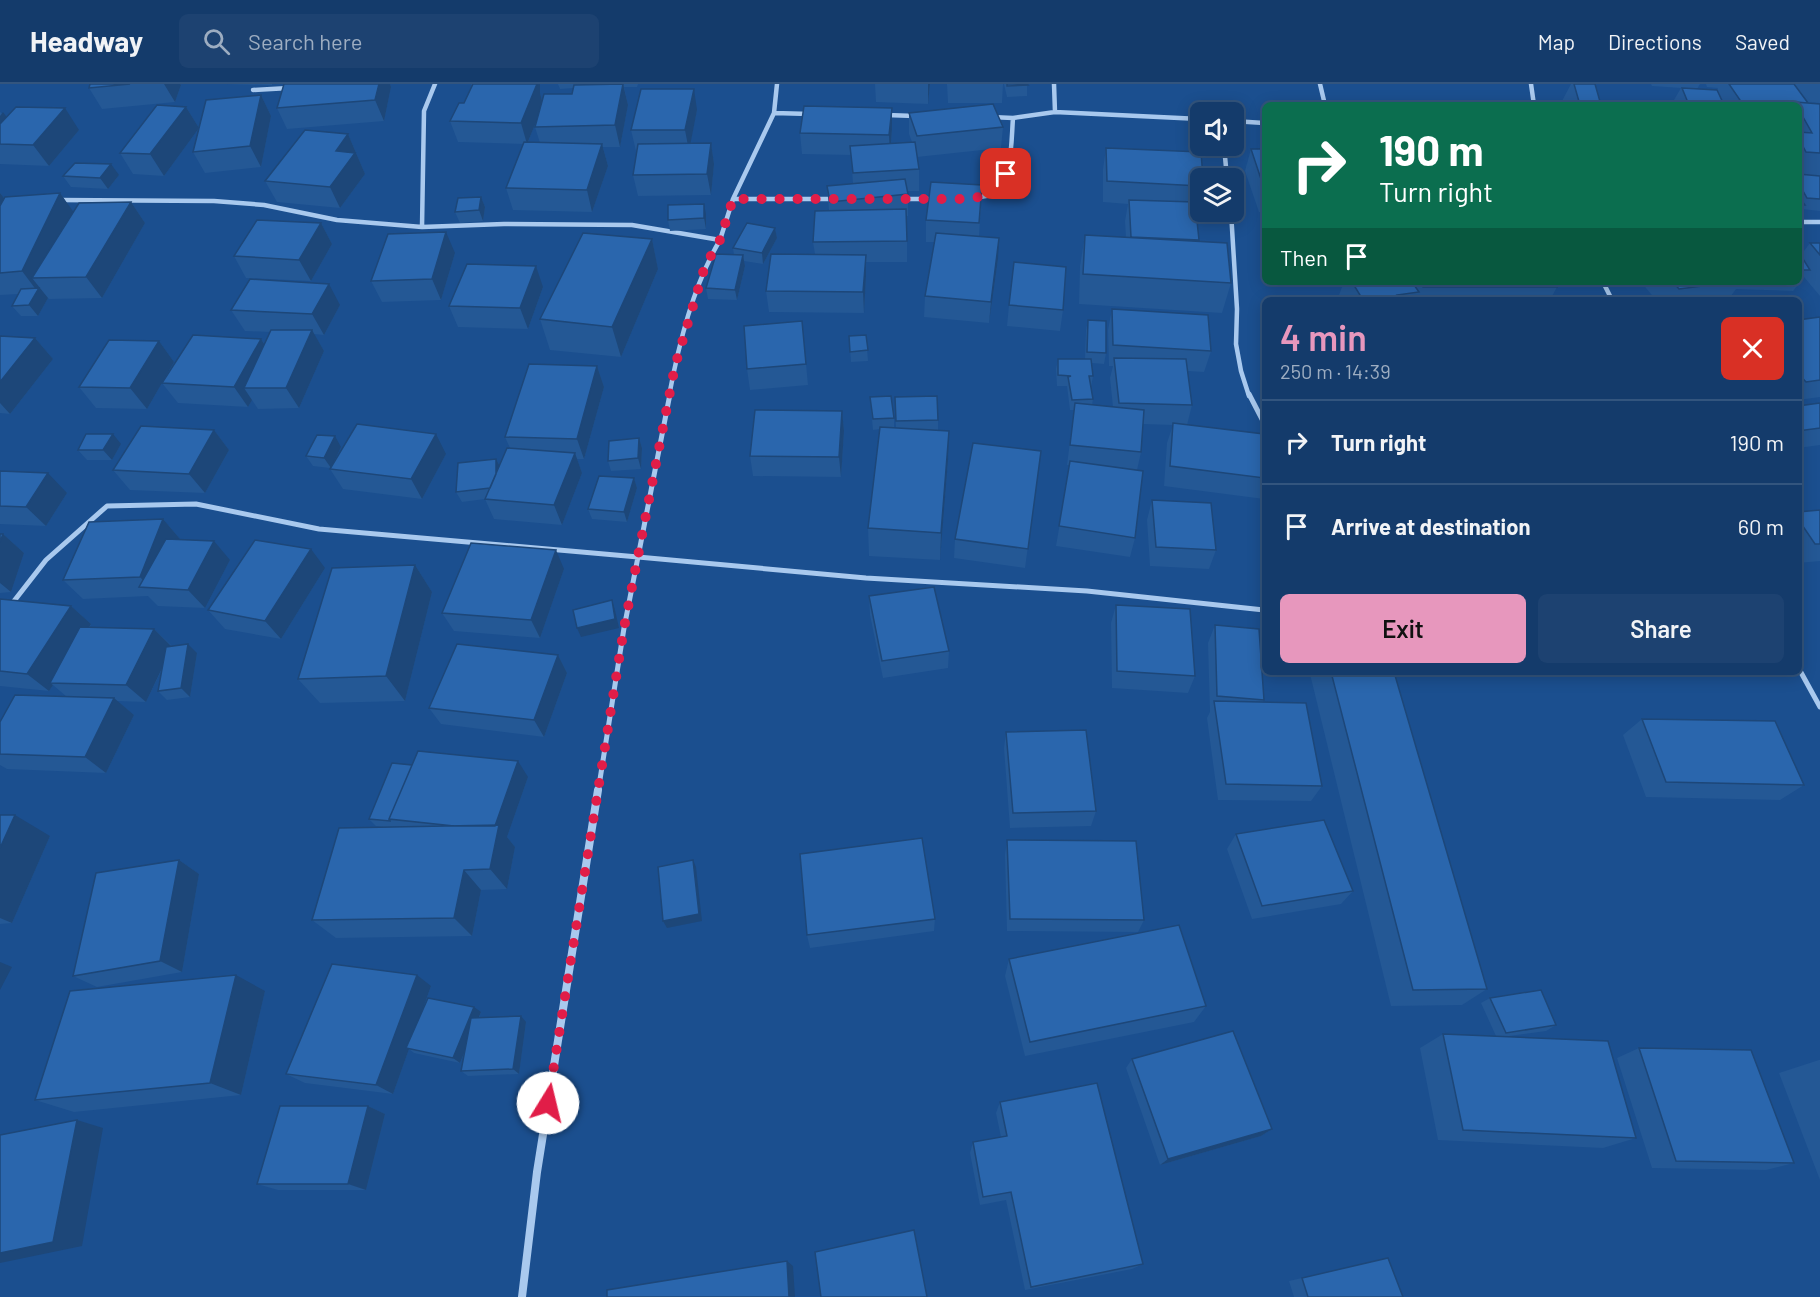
<!DOCTYPE html>
<meta charset="utf-8">
<style>
:root{--surface:#143b6b;--page:#1d4271;--text:#f1f3f6;--muted:#9dadc1;--line:#33557e;--accent:#e797bd}
body{margin:0;font-family:Barlow,sans-serif;background:var(--page);color:var(--text);height:100vh;display:flex;flex-direction:column;font-size:22px;white-space:nowrap}
*{box-sizing:border-box;margin:0}
p{font-size:20px;color:var(--muted)}
.icon{flex:none;width:33px;height:33px;fill:none;stroke:currentColor;stroke-width:2;stroke-linecap:round;stroke-linejoin:round}
.map{position:relative;flex:1;overflow:hidden}
.panel{position:absolute;left:1262px;top:213px;width:540px;height:378px;display:flex;flex-direction:column;background:var(--surface);border-radius:9px;box-shadow:0 3px 15px #0003,0 0 0 2px var(--line)}
.panel>*{flex:none}
.hud{position:absolute;left:1262px;top:18px;width:540px;height:183px;border-radius:9px;box-shadow:0 3px 15px #0003,0 0 0 2px var(--line);background:#0b6e4f;color:#fff;overflow:hidden}
.fabs{position:absolute;left:1190px;top:18px;display:grid;gap:12px}
.fabs a{display:grid;place-items:center;width:54px;height:54px;border-radius:9px;background:var(--surface);box-shadow:0 3px 15px #0003,0 0 0 2px var(--line);font-size:30px}
.pin{position:absolute;display:grid;place-items:center;width:51px;height:51px;color:#fff;margin:-26px;border-radius:12px;box-shadow:0 3px 9px #0006}
.me{position:absolute;width:66px;margin:-33px;rotate:9deg;stroke-linejoin:round;filter:drop-shadow(0 0 4px #0008)}
.turn{display:flex;align-items:center;gap:21px;height:126px;padding:0 18px;font-size:27px}
.turn .icon{width:78px;height:78px;stroke-width:2.5}
.turn b{display:block;font-size:42px;line-height:51px}
.then{display:flex;align-items:center;height:57px;padding:0 18px;background:#0003;gap:12px;font-size:22px}
.round{display:grid;place-items:center;flex:none;width:63px;height:63px;border-radius:9px;background:var(--page)}
.overview{display:flex;align-items:center;justify-content:space-between;height:102px;padding:0 18px}
h1{font-size:36px;font-weight:600;line-height:45px;color:var(--accent)}
.button{display:flex;gap:12px;margin-top:auto;padding:12px 18px}
.button a{flex:1;height:69px;border-radius:9px;background:var(--accent);color:#111;font-size:24px;font-weight:600;line-height:69px;text-align:center}
.button a+a{background:var(--page);color:var(--text)}
ul{padding:0;list-style:none}
li{display:flex;align-items:center;gap:18px;height:84px;padding:0 18px;border-top:2px solid var(--line)}
li div{flex:1}
li b{display:block;font-size:22px}
li em{font-style:normal}
header{display:flex;align-items:center;gap:36px;box-sizing:border-box;height:84px;padding:0 30px;background:var(--surface);border-bottom:2px solid var(--line)}
header strong{font-size:28px}
nav{display:flex;gap:33px;margin-inline-start:auto;font-size:21px}
.search{width:420px;height:54px;background:var(--page);display:flex;align-items:center;gap:15px;box-sizing:border-box;padding:0 21px;border-radius:9px;color:var(--muted);font-size:22px}
.map>svg:first-child{display:block}
.lines{fill:none;stroke-linecap:round;stroke-linejoin:round}
.minor-far2{stroke:#a9c9ee;stroke-width:4.5}
.minor-far1{stroke:#a9c9ee;stroke-width:5}
.minor{stroke:#a9c9ee;stroke-width:8}
.wall{fill:#245895;fill-rule:evenodd}
.shaded-wall{fill:#1d4779}
.building{fill:#2a66ad;stroke:#1d4779;stroke-width:1.5}
.route{stroke:#e11d48;stroke-width:10;stroke-dasharray:0 18}
</style>
<header>
<strong>Headway</strong>
<div class="search"><svg class="icon" aria-label="search" viewBox="0 0 24 24"><circle cx="10" cy="10" r="6"/><path d="M15 15l6 6"/></svg>Search here</div>
<nav><a>Map</a><a>Directions</a><a>Saved</a></nav>
</header>
<div class="map">
<svg width="1820" height="1213" viewBox="0 0 1820 1213">
<rect width="100%" height="100%" fill="#1b4f8f"/>
<g class="lines">
<path class="minor-far2" d="M1054 0 1055 28
M1320 0 1325 21
M1531 0 1534 21
M253 6 289 4
M774 29 810 30
M886 31 915 32
M991 33 1013 34 1055 28 1200 35
M1233 37 1264 39
M1224 62 1227 94
M974 114 992 111C1013 93 1011 60 1013 34
M733 115H834
M902 115H936
M58 116 214 117 264 121 337 136 422 143 504 140 632 141 720 156C693 202 679 259 669 312
M1231 128 1237 225 1236 260 1241 287 1249 312
M1798 138H1820
M422 143 424 27 435 0
M720 156 733 115 774 29 777 0
M1603 198 1612 216"/>
<path class="minor-far1" d="M1249 310 1264 339
M0 535 46 476 107 422 196 420 319 445 638 473 670 310
M1798 583 1820 623
M598 708 624 544 638 473 866 494 1087 507 1264 526"/>
<path class="minor" d="M522 1213 537 1088 598 706"/>
</g>
<path class="wall" d="M90 0H180L181 1 175 18 102 25 89 4Z
M226 0H272V1Z
M284 0H390L391 3 384 37 287 45 277 24Z
M471 0H540V9L542 17 572 10 574 4 560 5 558 0H638L637 3H624L628 21 620 63H603L608 82 592 128 513 126 506 104 524 60 458 58 450 37 464 19 472 2ZM537 35 535 43 540 59 528 58Z
M875 0H930L928 20 876 18Z
M947 0H1003L1002 19H948Z
M1004 0H1027V12L1007 13Z
M1571 0H1595L1601 21H1563L1562 17Z
M1651 0H1700L1697 5 1717 6 1718 4 1707 3 1706 0H1820V19L1808 18 1820 20V127L1802 125 1798 130V21H1671L1681 4 1652 2Z
M261 11 271 32 261 83 205 89 193 68Z
M186 23 199 44 164 92 133 90 120 69Z
M892 24V45L891 60 912 58 909 50V29L1003 43 1001 64 917 73 919 85V107H908V132H907V178H866V192L864 229 769 228 766 207 815 170 813 158 829 126 827 102 853 100 851 71 802 70 800 49Z
M697 26 690 59H711L714 80 711 111 638 112 633 91 637 67H636L631 46Z
M0 28 7 33 79 46 49 82 0 80Z
M348 50 365 90 340 124 277 118 265 97Z
M1106 64 1200 94V119L1199 124 1195 123 1199 158 1231 199 1222 229 1079 220 1080 182 1085 151 1126 154 1125 137 1128 120 1103 118V85Z
M1251 65H1264V128H1259L1245 87Z
M119 91 108 105 71 103 63 92Z
M982 101 979 153 998 175 989 239 924 233 925 212 934 158H926V136Z
M0 109 4 114 60 109 73 128 131 118 145 139 102 214 49 215 40 205 48 214 38 232H21L12 222 18 210 0 211Z
M481 113 485 123 483 137 460 139 455 128Z
M706 130V145L670 147 668 136Z
M321 139 332 160 311 197 246 194 234 172Z
M775 144 777 154 763 180 744 177 745 182 737 216 708 215 706 204 734 171 733 164Z
M652 155 658 185 621 273 550 266 540 235Z
M1810 159H1820V212L1804 193 1793 207 1736 205 1728 216H1656L1641 198H1798V167L1801 171Z
M455 169 441 216 382 218 371 197Z
M1344 198H1555L1557 203 1550 216H1342L1339 211Z
M543 203 528 245 458 243 449 222Z
M340 221 324 251 314 250 324 267 299 324 258 325 252 316 248 323 178 319 162 299 261 255 265 261 271 248 245 247 231 226Z
M1009 221 1063 226 1060 247 1007 242Z
M1112 225 1211 267 1204 288 1188 287 1192 321 1187 341 1264 350V415L1164 402 1167 359 1173 341 1143 340 1141 368 1137 386 1135 454 1130 473 1056 462 1070 381H1067L1074 326H1070L1067 302H1057L1056 285 1058 275H1085L1086 246 1088 236 1106 269 1104 280 1092 279 1093 292 1091 303 1093 315 1092 321 1113 323 1110 294 1113 282H1109L1108 246Z
M1820 233V313L1798 316V236Z
M802 237 808 301 750 306 747 285Z
M866 251 868 277 851 278 849 252Z
M0 252 35 254 53 275 10 330 0 329Z
M159 257 174 278 147 325 96 324 79 303Z
M597 282 604 303 584 375H577L582 389 562 441 494 435 485 415 462 418 456 408 499 381 510 364 505 353Z
M870 313 894 334V344H896L895 313 938 336V346L949 347 948 376 940 476 869 472 868 444 880 345 873 346Z
M1820 319V361L1798 364V322Z
M842 327 844 347 841 393 753 392 750 372Z
M214 346 229 366 205 409 130 406 113 386Z
M639 354 642 364 641 385 611 387 608 377Z
M121 360 112 376H87L78 366Z
M341 363 333 379 446 370 422 415 343 405 330 385V384L313 382 306 372Z
M1041 367 1025 484 954 474 955 455Z
M0 387 67 409 46 442 0 440Z
M634 394 637 404 627 438 592 435 588 425Z
M1152 416 1216 466 1209 485 1150 482 1147 436Z
M1820 426V477L1798 479V428Z
M163 435 180 455 230 476 205 524 158 522 148 512 83 515 63 496Z
M0 450H3L24 469 11 508 0 509Z
M415 481 432 508 405 617 320 619 298 595Z
M325 484 281 555 225 545 208 526Z
M564 485 540 554 454 547 442 529Z
M869 512 949 567 948 584 883 594 870 531Z
M0 515 71 522 91 540 90 543 154 545 172 562 197 569 190 613 167 616 158 607 163 583 146 618 117 617 134 631 106 689 7 685 0 681V638L67 613 53 601 49 607 0 602Z
M1116 521 1195 592 1188 609 1112 604 1111 539Z
M1215 541 1264 616 1263 618 1322 702 1311 717 1218 716 1207 634 1210 628 1208 559Z
M558 571 567 589 544 653 441 640 429 624Z
M1311 588H1394L1487 905 1462 921 1391 922 1310 590Z
M1405 588H1449L1445 593 1405 590Z
M1642 635 1804 701 1780 716 1646 713 1623 651Z
M1006 648 1096 727 1091 742 1010 744 1004 664Z
M528 693 507 753 515 763 507 805 481 806 472 852 336 854 312 836 390 744 376 742 369 735Z
M0 731 50 752 12 839 0 840Z
M1236 750 1353 807 1341 820 1252 835 1227 765Z
M1007 756 1144 836 1138 848 1007 847 1005 771Z
M179 776 199 790 182 888 97 903 73 892Z
M935 835 934 847 810 864 807 851Z
M1009 875 1206 922 1194 938 1025 972 1005 892Z
M431 902 422 928H481L479 934 526 938 519 990 468 992 461 987 464 970 460 979 414 969 409 965 393 1010 305 999 286 990Z
M265 907 241 1011 74 1028 35 1016Z
M1490 914 1556 941 1546 947 1509 952 1636 1054 1603 1064 1438 1056 1420 964 1443 950 1496 952 1481 919Z
M1639 964 1794 1079 1766 1086 1652 1084 1617 974Z
M1132 975 1272 1045 1261 1052 1160 1081 1126 984Z
M1819 976H1820V1096L1779 989Z
M1000 1018 1143 1180 1132 1185 1025 1206 1006 1116 980 1121 970 1069 973 1058 1001 1053 996 1029Z
M368 1022 385 1030 366 1106H278L257 1100Z
M1388 1174 1403 1213H1294L1289 1197Z"/>
<path class="shaded-wall" d="M164 0H180L181 1 175 18Z
M379 0H390L391 3 384 37 375 16Z
M537 0H540V9L543 21 527 60 521 39Z
M623 0 628 21 620 63 615 41Z
M928 0H930L928 20Z
M694 5 697 26 689 67 685 46Z
M261 11 271 32 261 83 250 62Z
M186 23 199 44 164 92 150 70Z
M65 24 79 46 49 82 33 61Z
M892 24V45L890 72 889 51Z
M3 28 11 39 0 52V32Z
M348 50 365 90 340 124 330 103 336 67Z
M711 59 714 80 711 111 707 90Z
M602 60 608 82 592 128 587 106Z
M111 80 119 91 108 105 100 94Z
M0 109 11 123 0 137Z
M60 109 75 130 32 194 48 214 38 232 29 221 37 207 22 187Z
M481 113 485 123 483 137 479 126Z
M131 118 145 139 102 214 86 193Z
M704 120 706 130V145L704 134Z
M321 139 332 160 311 197 299 176Z
M775 144 777 154 763 180 762 169Z
M446 148 455 169 441 216 432 195Z
M999 154 998 175 989 239 991 218Z
M652 155 658 185 621 273 612 243Z
M743 171 745 182 737 216 735 206Z
M866 171V192L864 229 863 208Z
M536 182 543 203 528 245 520 224Z
M329 200 340 221 324 251 312 230Z
M312 246 324 267 299 324 286 304Z
M35 254 53 275 10 330 0 319V298Z
M261 255 274 276 244 304 252 316 248 323 234 303Z
M159 257 174 278 147 325 130 304Z
M597 282 604 303 584 375 577 355Z
M842 327 844 347 841 393 839 373Z
M214 346 229 366 205 409 189 390Z
M949 347 948 376 940 476 941 449Z
M113 350 121 360 112 376 103 366Z
M436 350 446 370 422 415 411 395Z
M335 352 341 363 331 384 324 374Z
M639 354 642 364 641 385 638 374Z
M575 369 582 389 562 441 554 421Z
M496 375 501 385 495 403Z
M48 389 67 409 46 442 26 423Z
M634 394 637 404 627 438 624 428Z
M163 435 180 455 161 504H150L140 493Z
M3 450 24 469 11 508 0 499V458Z
M214 457 230 476 205 524 188 506Z
M311 465 325 484 281 555 265 537Z
M556 466 564 485 540 554 531 536Z
M415 481 432 508 405 617 386 592Z
M612 516 615 526 619 544 581 553 577 544Z
M71 522 91 540 54 599H50L53 601 49 607 27 590Z
M154 545 172 563 146 618 126 601Z
M188 560 197 569 190 613 181 604Z
M558 571 567 589 544 653 534 636Z
M114 614 134 631 106 689 85 673Z
M518 677 528 693 507 753 515 763 507 805 490 785 493 747Z
M15 731 50 752 12 839 0 834V764Z
M179 776 199 790 182 888 160 877Z
M693 776 696 783 702 837 667 844 663 837Z
M464 786 481 806 472 852 454 834Z
M0 878 12 883 0 906Z
M236 891 265 907 241 1011 210 999Z
M417 891 431 902 409 964H406L409 965 393 1010 376 1001Z
M474 923 481 928 460 979 453 974Z
M521 932 526 938 519 990 513 985Z
M368 1022 385 1030 366 1106 348 1100Z
M77 1036 103 1044 82 1162 0 1179V1169Z
M1272 1045 1261 1052 1160 1081 1168 1075Z
M787 1177 793 1182 795 1213H789Z"/>
<path class="building" d="M90 0H130L89 4Z
M284 0H379L375 16 277 24Z
M473 0H537L521 39 450 37 459 19H464Z
M623 0 615 41 535 43 544 10H572L574 1Z
M1007 0H1027L1028 1 1007 2Z
M1574 0H1595L1601 21H1580Z
M1729 0H1794L1808 19 1795 18 1794 19H1742Z
M1682 4 1717 6 1724 21H1689Z
M641 5H694L685 46H631Z
M261 11 250 62 193 68 206 16Z
M1795 18 1820 20V69L1806 68 1798 53V48L1812 49 1798 24V21H1797Z
M993 20 1003 43 917 52 909 29Z
M157 21 186 23 150 70 120 69Z
M804 22 892 24 889 51 800 49Z
M16 23 65 24 33 61 0 60V40Z
M305 46 348 50 336 67 355 69 330 103 265 97Z
M524 58 602 60 587 106 506 104Z
M915 58 919 85 853 89 850 62Z
M711 59 707 90 633 91 638 60Z
M1106 64 1201 68 1203 94H1200V102L1107 97Z
M1251 65H1264V104Z
M75 79 111 80 100 94 63 92Z
M1798 90 1820 92V115L1807 114 1798 98Z
M905 95 908 110 830 118 827 102Z
M931 98 982 101 979 139 926 136Z
M60 109 22 187 0 189V122L5 113Z
M1798 112 1805 121H1798Z
M481 113 479 126 455 128 458 114Z
M1129 116 1195 118 1199 156 1131 153Z
M131 118 86 193 32 194 79 119Z
M704 120V134L668 136V121Z
M906 125 907 157 813 158 815 127Z
M257 136 321 139 299 176 234 172Z
M747 139 775 144 762 169 733 164Z
M446 148 432 195 371 197 388 150Z
M583 149 652 155 612 243 540 235Z
M936 149 999 154 991 218 925 212Z
M1085 151 1227 159 1231 199 1083 190Z
M1810 159H1820V171Z
M1798 167 1810 186H1798Z
M716 170 743 171 735 206 706 204Z
M771 170 866 171 863 208 766 207Z
M1014 178 1066 183 1063 226 1009 221Z
M467 180 536 182 520 224 449 222Z
M250 195 329 200 312 230 231 226Z
M1352 198H1412L1419 208 1397 211 1401 216H1363Z
M1421 198H1555L1557 203H1423Z
M1673 198H1734L1679 205Z
M39 204 29 221 12 222 21 205Z
M1469 214 1526 216H1469Z
M1112 225 1208 231 1211 267 1113 261Z
M1820 233V296L1806 298 1798 289V236Z
M1088 236 1106 237V269L1087 268Z
M802 237 806 280 747 285 744 242Z
M271 246H312L286 304H244Z
M193 251 261 255 234 303 162 299Z
M866 251 868 266 850 268 849 252Z
M0 252 35 254 0 298Z
M109 256 159 257 130 304 79 303Z
M1114 274 1186 275 1192 321 1119 319Z
M1058 275H1091L1093 292H1089L1093 315 1072 316 1068 293 1071 292 1058 291Z
M529 280 597 282 577 355 505 353Z
M891 312 894 334 873 335 870 313Z
M937 312 938 336 896 337 895 313Z
M1075 319 1144 326 1141 368 1070 361Z
M1820 319V344L1798 347V322Z
M755 326 842 327 839 373 750 372Z
M1173 339 1264 350V394L1170 382Z
M357 340 436 350 411 395 330 385Z
M141 342 214 346 189 390 113 386Z
M880 343 949 347 941 449 868 444Z
M86 350H113L103 366H78Z
M317 351 335 352 324 374 306 372Z
M639 354 638 374 608 377 609 357Z
M973 359 1041 367 1028 465 955 455Z
M507 364 575 369 554 421 485 415Z
M496 375V390L490 404 456 408 458 379Z
M1070 377 1143 387 1135 454 1059 442Z
M0 387 48 389 26 423 0 422Z
M599 392 634 394 624 428 588 425Z
M1152 416 1211 419 1216 466 1156 463Z
M1820 426V460H1815L1798 435V428Z
M163 435 140 493 63 496 89 438Z
M0 450H3L0 458Z
M166 455 214 457 188 506 139 503Z
M255 456 311 465 265 537 208 526Z
M471 459 556 466 531 536 442 529Z
M415 481 386 592 298 595 332 484Z
M934 503 949 567 882 577 869 512Z
M0 515 71 522 27 590 0 587Z
M612 516 615 535 577 544 573 526Z
M1116 521 1190 525 1195 592 1117 587Z
M1215 541 1259 545 1264 616 1217 612Z
M80 543 154 545 126 601 50 599Z
M188 560 181 604 158 607 166 563Z
M457 560 558 571 534 636 429 624Z
M1331 588H1394L1487 905 1413 906Z
M15 611 114 614 85 673 0 670V638Z
M1214 617 1306 619 1322 702 1226 700Z
M1642 635 1775 637 1804 701 1666 698Z
M1086 646 1096 727 1013 729 1006 648Z
M418 667 518 677 495 742H454L389 735Z
M392 679 412 681 389 735 390 737 369 735Z
M0 731H15L0 764Z
M1324 736 1353 807 1262 822 1236 750Z
M499 741 490 785 464 786 454 834 312 836 339 744Z
M922 754 935 835 807 851 800 770Z
M1007 756 1136 757 1144 836 1010 835Z
M179 776 160 877 73 892 96 789Z
M693 776 699 830 663 837 658 783Z
M1179 841 1206 922 1030 958 1009 875Z
M332 880 417 891 376 1001 286 990Z
M236 891 210 999 35 1016 70 907Z
M1541 906 1556 941 1506 949 1490 914Z
M428 914 474 923 453 974 406 964Z
M521 932 513 985 461 987 471 934Z
M1233 947 1272 1045 1168 1075 1132 975Z
M1443 950 1608 957 1636 1054 1463 1046Z
M1639 964 1751 966 1794 1079 1676 1077Z
M1097 999 1143 1180 1031 1203 1011 1108 983 1113 973 1058 1007 1052 1000 1018Z
M280 1022H368L348 1100H257Z
M77 1036 53 1158 0 1169V1051Z
M914 1146 927 1213H821L815 1168Z
M1388 1174 1403 1213H1308L1302 1194Z
M787 1177 789 1213H607V1206Z"/>
<g class="lines">
<path class="route" d="M548 1019 624 544 675 282 705 182 720 156 733 115H968C990 111 996 112 1006 90"/>
</g>
</svg>
<div class="fabs">
<a><svg class="icon" aria-label="sound" viewBox="0 0 24 24"><path d="M4 9h4l5-4v14l-5-4H4zM17 9q2 3 0 6"/></svg></a>
<a><svg class="icon" aria-label="layers" viewBox="0 0 24 24"><path d="M12 4l9 5-9 5-9-5zM3 14l9 5 9-5"/></svg></a>
</div>
<div class="pin" style="left:1006px;top:90px;background:#d93025"><svg class="icon" aria-label="arrive" viewBox="0 0 24 24"><path d="M6 21V4h12l-3 4 3 4H6"/></svg></div>
<svg class="me" style="left:548px;top:1019px" viewBox="-20 -20 40 40"><circle r="19" fill="#fff"/><path d="M0-13L10 11 0 6-10 11z" fill="#e11d48"/></svg>
<div class="hud">
<div class="turn"><svg class="icon" aria-label="right" viewBox="0 0 24 24"><path d="M7 20v-9h11M14 6l5 5-5 5"/></svg><div><b>190 m</b>Turn right</div></div>
<div class="then">Then<svg class="icon" aria-label="arrive" viewBox="0 0 24 24"><path d="M6 21V4h12l-3 4 3 4H6"/></svg></div>
</div>
<section class="panel">
<div class="overview"><div><h1>4 min</h1><p>250 m · 14:39</p></div><a class="round" style="background:#d93025;color:#fff"><svg class="icon" aria-label="close" viewBox="0 0 24 24"><path d="M6 6l12 12M18 6L6 18"/></svg></a></div>
<ul>
<li><svg class="icon" aria-label="right" viewBox="0 0 24 24"><path d="M7 20v-9h11M14 6l5 5-5 5"/></svg><div><b>Turn right</b></div><em>190 m</em></li>
<li><svg class="icon" aria-label="arrive" viewBox="0 0 24 24"><path d="M6 21V4h12l-3 4 3 4H6"/></svg><div><b>Arrive at destination</b></div><em>60 m</em></li>
</ul>
<div class="button"><a>Exit</a><a>Share</a></div>
</section>
</div>
